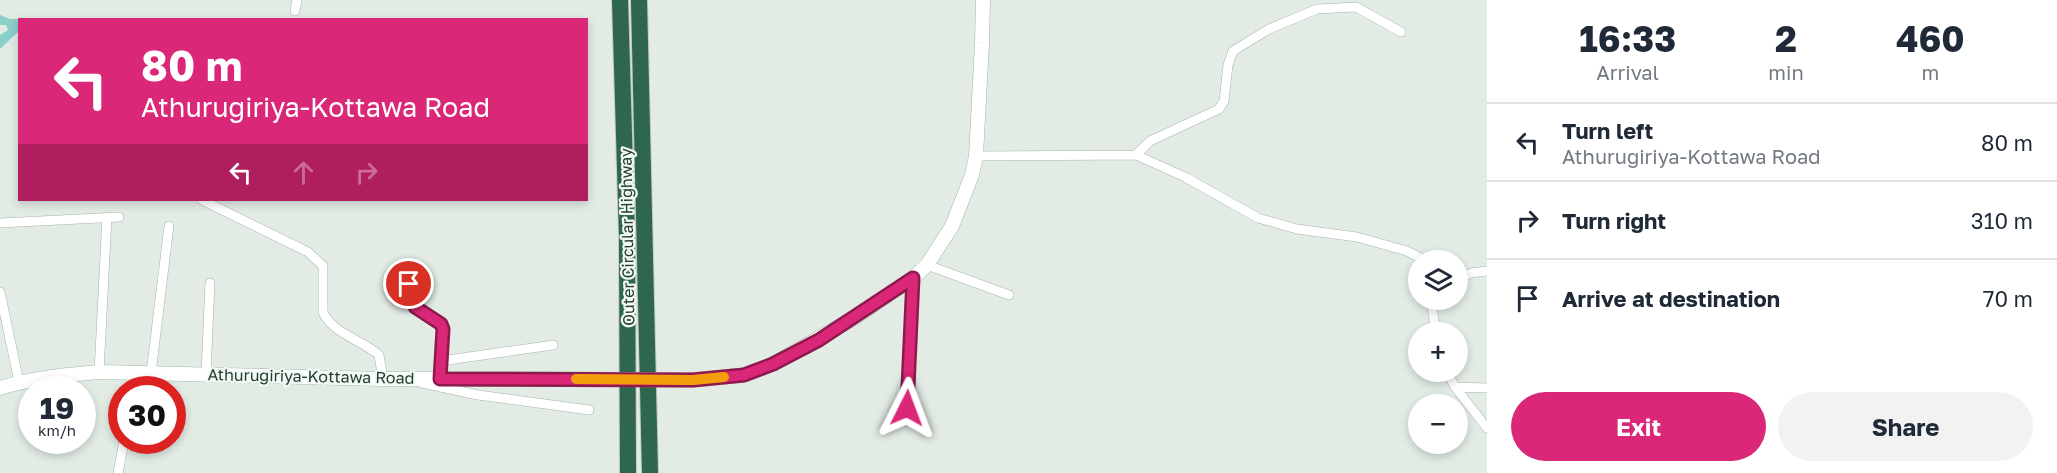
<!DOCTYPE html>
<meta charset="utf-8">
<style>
:root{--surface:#fff;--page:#f2f2f3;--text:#1f2937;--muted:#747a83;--line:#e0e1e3;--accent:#db2777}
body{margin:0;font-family:"Golos Text",sans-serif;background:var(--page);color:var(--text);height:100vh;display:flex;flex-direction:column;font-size:22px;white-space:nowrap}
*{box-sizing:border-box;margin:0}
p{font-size:20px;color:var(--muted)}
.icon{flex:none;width:33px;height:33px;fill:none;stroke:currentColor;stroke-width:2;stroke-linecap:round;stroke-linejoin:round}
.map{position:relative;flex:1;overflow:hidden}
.sheet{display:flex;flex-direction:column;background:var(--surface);width:570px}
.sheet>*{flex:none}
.banner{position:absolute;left:18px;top:18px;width:570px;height:183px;border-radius:0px;box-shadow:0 3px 9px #0003;background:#db2777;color:#fff;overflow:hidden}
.tools{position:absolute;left:1408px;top:250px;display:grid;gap:12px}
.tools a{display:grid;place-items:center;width:60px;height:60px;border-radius:50%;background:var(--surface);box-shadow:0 3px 9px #0003;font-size:30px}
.speed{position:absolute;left:18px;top:376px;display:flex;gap:12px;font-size:30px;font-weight:700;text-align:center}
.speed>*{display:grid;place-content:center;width:78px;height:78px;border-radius:50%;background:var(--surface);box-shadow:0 3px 9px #0003;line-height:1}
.speed small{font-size:15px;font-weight:400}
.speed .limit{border:9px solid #d22;background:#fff;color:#111}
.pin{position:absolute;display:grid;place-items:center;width:51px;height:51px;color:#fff;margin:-26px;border:3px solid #fff;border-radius:50%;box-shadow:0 2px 6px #0007}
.me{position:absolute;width:66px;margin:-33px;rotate:3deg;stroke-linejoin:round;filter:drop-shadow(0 0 4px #0008)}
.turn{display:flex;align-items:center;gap:21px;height:126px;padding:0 24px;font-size:27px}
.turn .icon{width:78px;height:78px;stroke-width:2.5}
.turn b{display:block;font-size:42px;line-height:51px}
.lanes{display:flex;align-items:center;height:57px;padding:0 24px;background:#0003;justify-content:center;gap:30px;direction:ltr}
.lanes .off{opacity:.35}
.eta{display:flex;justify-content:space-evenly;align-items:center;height:102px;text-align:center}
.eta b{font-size:36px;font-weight:700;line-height:42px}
.cta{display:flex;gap:12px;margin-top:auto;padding:12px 24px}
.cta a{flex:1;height:69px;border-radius:36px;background:var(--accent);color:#fff;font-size:24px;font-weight:700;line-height:69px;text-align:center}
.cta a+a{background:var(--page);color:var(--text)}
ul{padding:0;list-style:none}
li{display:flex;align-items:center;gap:18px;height:78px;padding:0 24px;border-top:2px solid var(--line)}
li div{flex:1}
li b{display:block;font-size:22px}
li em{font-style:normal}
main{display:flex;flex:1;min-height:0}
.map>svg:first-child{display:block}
.water{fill:#8bcfc9}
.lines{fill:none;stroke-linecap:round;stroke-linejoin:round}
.street-casing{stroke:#a5b4ab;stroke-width:10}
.secondary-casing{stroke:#a0b7aa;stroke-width:15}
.highway-casing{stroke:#c1c8c5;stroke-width:18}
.street{stroke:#fff;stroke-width:9}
.secondary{stroke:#fff;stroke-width:14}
.highway{stroke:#2f674e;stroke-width:16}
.secondary-bridge-casing{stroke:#a0b7aa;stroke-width:15;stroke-linecap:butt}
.secondary-bridge{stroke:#fff;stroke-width:14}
.route-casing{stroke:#8e194d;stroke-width:15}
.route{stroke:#db2777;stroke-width:10}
.slow{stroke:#f59e0b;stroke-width:10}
.labels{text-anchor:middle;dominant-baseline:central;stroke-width:4.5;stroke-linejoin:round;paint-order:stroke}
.street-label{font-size:16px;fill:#223c2f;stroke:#f2f8f4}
</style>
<main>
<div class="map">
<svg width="1487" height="473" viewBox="0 0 1487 473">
<rect width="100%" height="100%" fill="#e2ece5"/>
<path class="water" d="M0 15 10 19H22L20 20 18 32 0 49V35L8 30 6 25H0Z"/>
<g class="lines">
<defs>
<path id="street" d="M295 11 297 0
M1136 155 1150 141 1219 109 1224 101 1228 65 1233 51 1269 29 1317 9 1356 7 1401 32
M976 156 1136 155 1185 177 1258 218 1297 229 1357 237 1407 251 1426 261
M202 200 308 252 323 266V312C333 334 362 340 379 355L383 379
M0 223 119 217
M927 265 1009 295
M408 271 412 303 415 307 441 324 443 329 440 379
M1458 279 1471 273 1487 271
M0 292 19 382
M1431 300 1436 333
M441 361 553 345
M99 372 107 217
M1447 372 1455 387 1487 428
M151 373 169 226
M206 373 210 283
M422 383 478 395 589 410
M1455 387 1487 388
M133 390 136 372
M907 408 913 278
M118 473 124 441"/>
<path id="secondary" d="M693 380 744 375 773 364 854 318 913 278 927 265 952 226 972 175 976 156 982 43 983 0
M0 388C32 378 65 375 99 372L383 379H549"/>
<path id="highway" d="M620 0 627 236 628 473
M639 0 650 473"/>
</defs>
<use href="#street" class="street-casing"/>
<use href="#secondary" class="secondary-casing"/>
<use href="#highway" class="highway-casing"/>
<use href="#street" class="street"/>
<use href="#secondary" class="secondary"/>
<use href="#highway" class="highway"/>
<defs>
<path id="secondary-bridge" d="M549 379 693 380"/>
</defs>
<use href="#secondary-bridge" class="secondary-bridge-casing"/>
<use href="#secondary-bridge" class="secondary-bridge"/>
</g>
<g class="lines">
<defs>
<path id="route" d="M409 284 410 296 415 307 441 324 443 329 440 379 693 380 744 375 773 364 819 340 913 278 907 408"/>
</defs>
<use href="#route" class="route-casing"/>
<use href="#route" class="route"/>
<path class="slow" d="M576 379 693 380 724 377"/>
</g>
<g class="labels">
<g class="street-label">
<text transform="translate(627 237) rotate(-91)">Outer Circular Highway</text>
<text transform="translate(311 376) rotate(1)">Athurugiriya-Kottawa Road</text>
</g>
</g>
</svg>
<div class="tools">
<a><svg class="icon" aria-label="layers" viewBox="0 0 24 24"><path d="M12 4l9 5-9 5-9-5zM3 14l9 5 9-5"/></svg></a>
<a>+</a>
<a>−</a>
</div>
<div class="speed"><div>19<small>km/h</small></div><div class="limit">30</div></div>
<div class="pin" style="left:409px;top:284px;background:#d93025"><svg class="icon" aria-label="arrive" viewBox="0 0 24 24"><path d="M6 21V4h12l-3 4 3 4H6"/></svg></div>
<svg class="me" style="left:907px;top:408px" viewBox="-20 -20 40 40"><path d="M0-17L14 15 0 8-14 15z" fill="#db2777" stroke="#fff" stroke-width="4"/></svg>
<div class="banner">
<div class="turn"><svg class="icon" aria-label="left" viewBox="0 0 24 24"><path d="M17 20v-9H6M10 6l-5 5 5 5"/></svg><div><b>80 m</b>Athurugiriya-Kottawa Road</div></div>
<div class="lanes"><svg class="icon" aria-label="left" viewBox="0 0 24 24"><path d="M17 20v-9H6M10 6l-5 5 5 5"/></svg><svg class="icon off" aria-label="ahead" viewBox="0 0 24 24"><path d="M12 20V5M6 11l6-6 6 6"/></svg><svg class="icon off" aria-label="right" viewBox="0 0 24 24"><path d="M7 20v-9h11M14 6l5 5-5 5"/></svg></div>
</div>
</div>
<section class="sheet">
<div class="eta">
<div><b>16:33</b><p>Arrival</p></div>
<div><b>2</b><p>min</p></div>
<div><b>460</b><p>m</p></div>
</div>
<ul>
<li><svg class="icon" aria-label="left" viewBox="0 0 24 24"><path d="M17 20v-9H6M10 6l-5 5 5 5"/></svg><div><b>Turn left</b><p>Athurugiriya-Kottawa Road</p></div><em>80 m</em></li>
<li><svg class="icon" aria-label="right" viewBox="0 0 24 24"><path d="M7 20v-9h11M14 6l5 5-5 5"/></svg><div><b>Turn right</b></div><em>310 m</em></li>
<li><svg class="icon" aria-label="arrive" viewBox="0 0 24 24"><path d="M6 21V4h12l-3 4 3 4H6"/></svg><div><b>Arrive at destination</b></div><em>70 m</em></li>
</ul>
<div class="cta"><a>Exit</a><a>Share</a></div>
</section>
</main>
